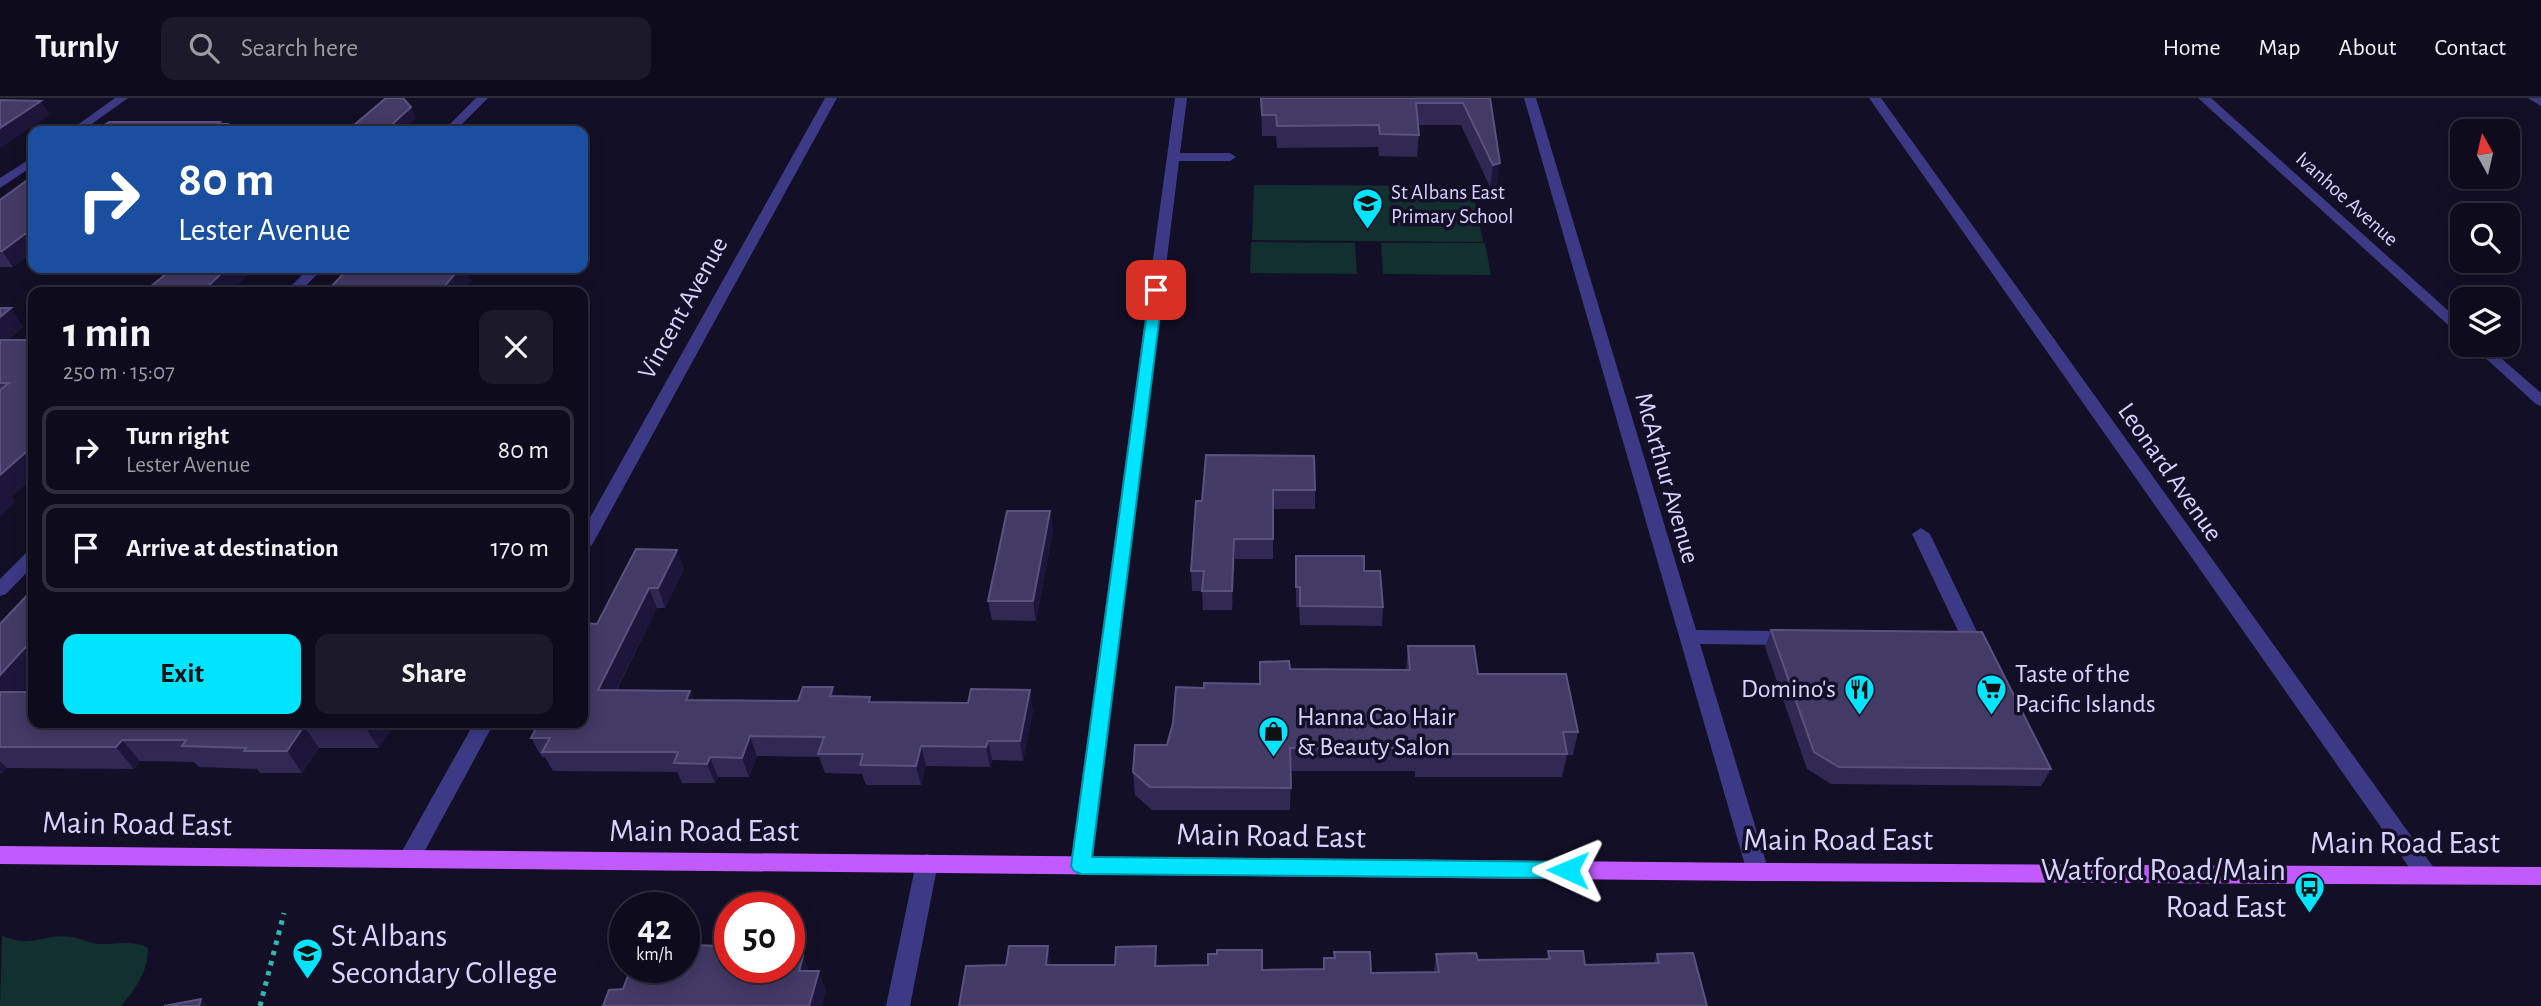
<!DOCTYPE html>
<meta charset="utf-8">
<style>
:root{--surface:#0e0b1c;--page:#1c1929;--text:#f1f3f6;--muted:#9b9ba3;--line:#2e2b3b;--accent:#00e5ff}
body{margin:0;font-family:"Alegreya Sans",sans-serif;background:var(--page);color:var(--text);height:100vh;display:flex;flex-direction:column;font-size:26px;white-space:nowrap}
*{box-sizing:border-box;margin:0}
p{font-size:23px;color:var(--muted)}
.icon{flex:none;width:38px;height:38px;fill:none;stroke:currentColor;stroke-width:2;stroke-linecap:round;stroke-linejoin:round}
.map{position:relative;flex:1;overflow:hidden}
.panel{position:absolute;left:28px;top:189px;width:560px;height:441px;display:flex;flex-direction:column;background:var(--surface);border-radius:14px;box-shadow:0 4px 18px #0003,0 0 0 2px var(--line)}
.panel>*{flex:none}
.guide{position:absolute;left:28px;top:28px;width:560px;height:147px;border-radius:14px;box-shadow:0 4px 18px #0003,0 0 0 2px var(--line);background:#1a4fa0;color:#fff;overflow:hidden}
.needle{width:46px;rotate:352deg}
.controls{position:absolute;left:2450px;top:21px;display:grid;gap:14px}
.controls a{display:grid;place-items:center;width:70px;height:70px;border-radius:14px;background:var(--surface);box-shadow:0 4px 18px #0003,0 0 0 2px var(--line);font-size:35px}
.speed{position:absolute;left:609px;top:794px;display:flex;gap:14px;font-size:35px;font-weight:700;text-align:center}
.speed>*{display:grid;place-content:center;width:91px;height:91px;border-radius:50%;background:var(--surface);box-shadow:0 4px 18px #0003,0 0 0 2px var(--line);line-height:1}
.speed small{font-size:18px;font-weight:400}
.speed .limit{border:10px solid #d22;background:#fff;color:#111}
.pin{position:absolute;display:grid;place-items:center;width:60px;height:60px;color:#fff;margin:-30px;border-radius:14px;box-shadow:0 4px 10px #0006}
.me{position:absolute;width:77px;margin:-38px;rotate:271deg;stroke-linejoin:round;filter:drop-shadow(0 0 5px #0008)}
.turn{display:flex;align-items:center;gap:24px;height:147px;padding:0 35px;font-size:32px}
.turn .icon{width:91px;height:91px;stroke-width:2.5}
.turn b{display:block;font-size:49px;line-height:60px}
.round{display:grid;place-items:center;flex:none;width:74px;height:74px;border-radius:14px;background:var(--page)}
.overview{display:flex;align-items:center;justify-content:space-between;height:119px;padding:0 35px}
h1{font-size:42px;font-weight:600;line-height:52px}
.primary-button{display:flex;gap:14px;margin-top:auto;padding:14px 35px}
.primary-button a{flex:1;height:80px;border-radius:14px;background:var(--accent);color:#111;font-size:28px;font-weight:600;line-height:80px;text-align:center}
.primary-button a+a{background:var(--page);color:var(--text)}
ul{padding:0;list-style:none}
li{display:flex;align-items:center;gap:21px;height:88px;margin:0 14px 10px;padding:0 21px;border:4px solid var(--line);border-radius:14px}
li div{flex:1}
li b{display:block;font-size:26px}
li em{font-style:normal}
header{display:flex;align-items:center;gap:42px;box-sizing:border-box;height:98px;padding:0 35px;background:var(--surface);border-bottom:2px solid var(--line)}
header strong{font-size:33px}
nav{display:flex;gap:38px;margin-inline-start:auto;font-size:24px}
.search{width:490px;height:63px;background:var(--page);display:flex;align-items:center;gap:18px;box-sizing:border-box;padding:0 24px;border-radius:14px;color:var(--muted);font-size:26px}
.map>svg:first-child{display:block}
.green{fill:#12302f}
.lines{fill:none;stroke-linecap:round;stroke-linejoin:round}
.path{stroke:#2fb8b0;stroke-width:5;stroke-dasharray:4.5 6;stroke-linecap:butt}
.minor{fill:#3d3a85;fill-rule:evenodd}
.major{fill:#c25bff;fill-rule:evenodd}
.wall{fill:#312854}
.shaded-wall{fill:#1d163a}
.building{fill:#433a66;stroke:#5a527e;stroke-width:2}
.route{fill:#00e5ff;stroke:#0095a6;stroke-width:2}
.labels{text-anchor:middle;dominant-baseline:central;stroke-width:7;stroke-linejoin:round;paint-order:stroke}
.far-poi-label{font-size:21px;fill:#d9d4ff;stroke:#130f26;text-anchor:start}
.far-street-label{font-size:21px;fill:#d9d4ff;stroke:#130f26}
.street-label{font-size:26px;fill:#d9d4ff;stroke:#130f26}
.poi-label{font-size:26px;fill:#d9d4ff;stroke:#130f26;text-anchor:start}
.near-street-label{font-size:32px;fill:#d9d4ff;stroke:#130f26}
.near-poi-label{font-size:32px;fill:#d9d4ff;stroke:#130f26;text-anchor:end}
</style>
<header>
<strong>Turnly</strong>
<div class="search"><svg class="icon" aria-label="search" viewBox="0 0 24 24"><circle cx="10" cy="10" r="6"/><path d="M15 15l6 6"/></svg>Search here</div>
<nav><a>Home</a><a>Map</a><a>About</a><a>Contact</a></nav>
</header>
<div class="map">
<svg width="2541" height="908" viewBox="0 0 2541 908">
<rect width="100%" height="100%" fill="#130f26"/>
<path class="green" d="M1254 87 1472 88 1483 144 1252 142Z
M1251 144 1355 145 1357 176 1250 175Z
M1381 145H1485L1491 177 1383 176Z
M2 837C30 852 44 835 72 839 81 840 90 846 99 846 116 847 132 841 148 850 148 874 136 890 121 908H0Z"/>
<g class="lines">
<path class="path" d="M260 908 284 815"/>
<path class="minor" d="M115 0H128L82 33H69Z
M476 0H488L455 33H443Z
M825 0H837L592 447 583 453V432Z
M1175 0H1187L1180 55H1230L1236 59 1230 63H1179L1092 768 1089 774 1081 777 1073 774 1070 768Z
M1524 0H1536L1696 532 1790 533 1797 535 1799 540 1797 545 1790 547 1700 546 1769 774 1766 780 1758 783 1750 780 1747 774Z
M1869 0H1881L2434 770 2437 776 2434 782 2426 785 2418 782Z
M2198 0H2211L2462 225V236L2457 235Z
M2528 0H2541V8Z
M33 59V68L0 90V80Z
M309 170H323L300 194H285Z
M2471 247H2486L2541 295V308L2536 306Z
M1921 430 1930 436 1981 542 1979 547H1951L1949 542 1951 537 1959 535 1912 436Z
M33 452V468L6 496 0 498V481L27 454Z
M474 625H494L417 767 409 770 401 767 398 761 401 755Z
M927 756 935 759 938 765 910 908H886L916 765 919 759Z"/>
<path class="major" d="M0 748 1758 765 2541 769V787L1758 783 0 766Z"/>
</g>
<path class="wall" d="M1261 0H1490L1497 87 1490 89 1461 27H1418L1419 37 1417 59 1379 58 1378 49 1277 50 1276 38H1262Z
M33 78V154L13 169H0V102Z
M472 182 462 194H326Z
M0 210H11L23 229 8 242 12 399 15 403 0 418Z
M1206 357 1315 392V411H1273V461H1235L1232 512H1203L1202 493H1192L1191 473 1202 403Z
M1050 413 1053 432 1036 523 992 522 988 503Z
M636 451 684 471 665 510H657L617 592 690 593 693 602 798 603 836 598 872 604 1033 612 1023 663 992 662 990 669 926 668 921 687H866L862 676 825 675 819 659 757 658 749 679H718L715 685H682L677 674 553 673 545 659H542L531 640 534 633 530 625H583L597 526Z
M1296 458 1364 473 1383 509 1382 528 1300 527 1299 509H1296Z
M0 526 33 625H395L379 650H319L302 675H260L257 671 199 669 194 664 140 663 134 671 7 670 2 675H0Z
M1771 532 2051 671 2041 688 1831 686 1807 671 1765 549Z
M1408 548 1478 576 1578 634 1573 657H1567L1562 679H1415V673H1291L1290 712H1152L1135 697 1133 674 1167 647 1204 590 1260 586 1290 571 1406 572Z
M1156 848 1158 868 1262 872 1323 871 1324 860H1334V854L1371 875 1434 874 1436 856 1478 862 1547 861 1548 853 1585 867 1654 865 1657 856 1707 908 1051 867H1115Z"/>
<path class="shaded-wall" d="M41 3 50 17 0 50V30Z
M411 9 416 20 402 33H385Z
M220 24 223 29 227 26 230 33H218V26Z
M1500 65 1497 87 1490 89 1493 67Z
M25 136 33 149V154L13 169 2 153Z
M227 170H252L253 172 231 194H202Z
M460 170H466L472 182 462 194H445L443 190Z
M11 210 23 229 0 248V219Z
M33 348V380L12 399 15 403 0 418V377Z
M1050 413 1053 432 1036 523 1033 503Z
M1234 441 1235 461 1232 512V493Z
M677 452 684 471 665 510 658 490Z
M649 490 657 510 607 611 598 592Z
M33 541V583L4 615 0 610V577Z
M833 589 839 609 830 598Z
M1030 592 1033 612 1023 663 1020 643Z
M690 593 698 612 686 602Z
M368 625H395L379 650 365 629Z
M304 628 319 650 302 675 287 653Z
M750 638 757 658 749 679 742 660Z
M122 642 140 663 134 671 116 649Z
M988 643 992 662 990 669 986 649Z
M921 648 926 668 921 687 916 668Z
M710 659 718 679 715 685 707 666Z
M0 663 7 670 2 675 0 673Z
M1048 848 1052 870 1046 867Z
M1156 848 1159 869 1155 868Z
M803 858 811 877 799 873Z
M819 873 826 892 822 908H809Z
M201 901 208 908H199Z"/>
<path class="building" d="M386 0H403L411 9 385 33H347Z
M1261 0H1490L1500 65 1493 67 1463 5H1416L1419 37 1380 36 1379 27 1277 28 1276 17H1262Z
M0 2 41 3 0 30Z
M109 24H220L218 26H227L218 33H96Z
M33 78V136H25L2 153H0V102Z
M173 170H227L202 194H144Z
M349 170H460L443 190H386L382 194H326Z
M0 210H11L0 219Z
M0 242H33V348L0 377V292L9 285H0Z
M1206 357 1314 358 1315 392H1273V441H1234L1232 493H1202L1204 473H1191L1196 403H1202Z
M1007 413H1050L1033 503H988Z
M636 451 677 452 658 490H649L598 592 690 593 686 602 798 603 803 589H833L830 598 870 599 869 604 968 605 971 591 1030 592 1020 643H988L986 649 921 648 916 668 860 667 863 656H818L824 639 750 638 742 660 710 659 707 666 674 665 678 654H542L550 640H531L539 625H583V525L597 526Z
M1296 458H1364V473H1380L1383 509 1300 508V489H1296Z
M33 491V541L0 577V526Z
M1771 532 1982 534 2051 671 1839 669 1814 654Z
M1408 548H1474L1478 576H1566L1578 634H1563L1567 656H1418L1417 650H1290L1291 690 1150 689 1133 674 1135 647H1167L1173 625 1176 589 1204 590V585L1260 586V564L1289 563 1290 571 1410 572Z
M0 594H33V625H368L365 629 304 628 287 653H244L246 650 182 648 186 642H122L116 649H0Z
M684 847 730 848V870H789V858H803L799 873H819L809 908H603L609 892 623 891 631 870H684Z
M1009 848H1048L1046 867H1115L1116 849 1156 848 1155 868 1208 867V856H1217V852H1262V872L1324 871V860H1335L1334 854H1370L1371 875 1439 874 1436 856 1476 855 1478 862 1550 861 1548 853H1583L1585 867 1659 865 1657 856 1693 855 1707 908H959L966 868 1006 867Z
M201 901 199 908H164Z"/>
<path class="route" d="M1156 188 1163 192 1092 759 1568 764 1575 766 1578 772 1575 778 1568 780 1081 776 1074 773 1071 768 1150 192Z"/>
<defs>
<symbol id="school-pin" viewBox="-11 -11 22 30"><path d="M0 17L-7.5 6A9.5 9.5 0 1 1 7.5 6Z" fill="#00e5ff" stroke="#130f26"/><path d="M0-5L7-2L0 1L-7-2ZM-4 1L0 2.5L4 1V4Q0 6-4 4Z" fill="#111"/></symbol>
<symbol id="restaurant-pin" viewBox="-11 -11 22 30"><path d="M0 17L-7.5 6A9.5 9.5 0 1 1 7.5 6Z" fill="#00e5ff" stroke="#130f26"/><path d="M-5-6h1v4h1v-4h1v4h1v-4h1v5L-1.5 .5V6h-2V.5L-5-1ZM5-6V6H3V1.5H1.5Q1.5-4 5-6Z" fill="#111"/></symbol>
<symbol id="supermarket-pin" viewBox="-11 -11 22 30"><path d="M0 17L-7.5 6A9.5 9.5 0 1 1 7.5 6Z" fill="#00e5ff" stroke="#130f26"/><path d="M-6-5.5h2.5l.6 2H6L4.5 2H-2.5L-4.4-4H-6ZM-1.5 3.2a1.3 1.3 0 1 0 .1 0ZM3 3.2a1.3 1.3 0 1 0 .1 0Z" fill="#111"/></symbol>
<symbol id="shop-pin" viewBox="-11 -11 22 30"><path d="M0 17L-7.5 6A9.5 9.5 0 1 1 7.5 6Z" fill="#00e5ff" stroke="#130f26"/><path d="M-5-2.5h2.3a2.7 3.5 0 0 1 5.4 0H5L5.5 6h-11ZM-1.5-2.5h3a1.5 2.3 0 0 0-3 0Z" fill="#111"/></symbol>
<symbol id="bus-pin" viewBox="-11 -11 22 30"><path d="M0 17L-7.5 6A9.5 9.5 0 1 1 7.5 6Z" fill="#00e5ff" stroke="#130f26"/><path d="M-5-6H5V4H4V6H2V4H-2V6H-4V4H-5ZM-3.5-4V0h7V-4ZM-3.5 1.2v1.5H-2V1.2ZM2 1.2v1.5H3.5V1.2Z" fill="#111"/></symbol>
</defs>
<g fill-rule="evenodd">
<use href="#school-pin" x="1350" y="88" width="35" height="47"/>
<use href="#restaurant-pin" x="1842" y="574" width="35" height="47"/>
<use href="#supermarket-pin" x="1974" y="574" width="35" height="47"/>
<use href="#shop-pin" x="1256" y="616" width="35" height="47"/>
<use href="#bus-pin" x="2292" y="772" width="35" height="47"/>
<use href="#school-pin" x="290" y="838" width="35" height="47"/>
</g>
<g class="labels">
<g class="far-poi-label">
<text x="1391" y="94">St Albans East<tspan x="1391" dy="24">Primary School</tspan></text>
</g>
<g class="far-street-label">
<text transform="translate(2347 101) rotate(42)">Ivanhoe Avenue</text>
</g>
<g class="street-label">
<text transform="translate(683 210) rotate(-61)">Vincent Avenue</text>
<text transform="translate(2170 374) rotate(55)">Leonard Avenue</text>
<text transform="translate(1667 380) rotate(74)">McArthur Avenue</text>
</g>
<g class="poi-label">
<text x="2015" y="576">Taste of the<tspan x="2015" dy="30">Pacific Islands</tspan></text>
<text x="1836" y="591" text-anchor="end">Domino's</text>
<text x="1297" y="619">Hanna Cao Hair<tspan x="1297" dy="30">&amp; Beauty Salon</tspan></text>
</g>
<g class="near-street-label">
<text transform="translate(137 726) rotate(1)">Main Road East</text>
<text x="704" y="733">Main Road East</text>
<text transform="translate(1271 738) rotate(1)">Main Road East</text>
<text x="1838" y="742">Main Road East</text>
<text x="2405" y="745">Main Road East</text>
</g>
<g class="near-poi-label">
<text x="2286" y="772">Watford Road/Main<tspan x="2286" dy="37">Road East</tspan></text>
<text x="331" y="838" text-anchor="start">St Albans<tspan x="331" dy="37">Secondary College</tspan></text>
</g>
</g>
</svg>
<div class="controls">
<a><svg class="needle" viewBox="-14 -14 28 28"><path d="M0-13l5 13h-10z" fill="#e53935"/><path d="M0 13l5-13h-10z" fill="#9b9ba3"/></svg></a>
<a><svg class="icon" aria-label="search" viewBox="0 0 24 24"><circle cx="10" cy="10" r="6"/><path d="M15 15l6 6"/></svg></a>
<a><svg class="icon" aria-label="layers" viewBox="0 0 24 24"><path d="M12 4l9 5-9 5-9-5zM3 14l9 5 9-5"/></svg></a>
</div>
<div class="speed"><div>42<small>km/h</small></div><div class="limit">50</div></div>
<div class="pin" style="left:1156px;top:192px;background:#d93025"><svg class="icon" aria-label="arrive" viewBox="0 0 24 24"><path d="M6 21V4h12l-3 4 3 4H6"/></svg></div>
<svg class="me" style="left:1568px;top:772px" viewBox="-20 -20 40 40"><path d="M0-17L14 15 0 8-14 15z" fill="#00e5ff" stroke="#fff" stroke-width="4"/></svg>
<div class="guide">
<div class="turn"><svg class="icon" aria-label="right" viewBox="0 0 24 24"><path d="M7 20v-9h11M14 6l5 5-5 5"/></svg><div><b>80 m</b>Lester Avenue</div></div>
</div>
<section class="panel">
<div class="overview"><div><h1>1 min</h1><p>250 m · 15:07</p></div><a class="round"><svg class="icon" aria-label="close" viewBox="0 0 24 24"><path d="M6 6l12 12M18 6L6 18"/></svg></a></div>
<ul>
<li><svg class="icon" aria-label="right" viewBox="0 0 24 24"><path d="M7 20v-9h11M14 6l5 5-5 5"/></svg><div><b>Turn right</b><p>Lester Avenue</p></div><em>80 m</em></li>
<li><svg class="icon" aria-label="arrive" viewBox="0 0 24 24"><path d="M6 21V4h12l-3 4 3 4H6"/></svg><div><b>Arrive at destination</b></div><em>170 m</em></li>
</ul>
<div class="primary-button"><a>Exit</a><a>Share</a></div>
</section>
</div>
